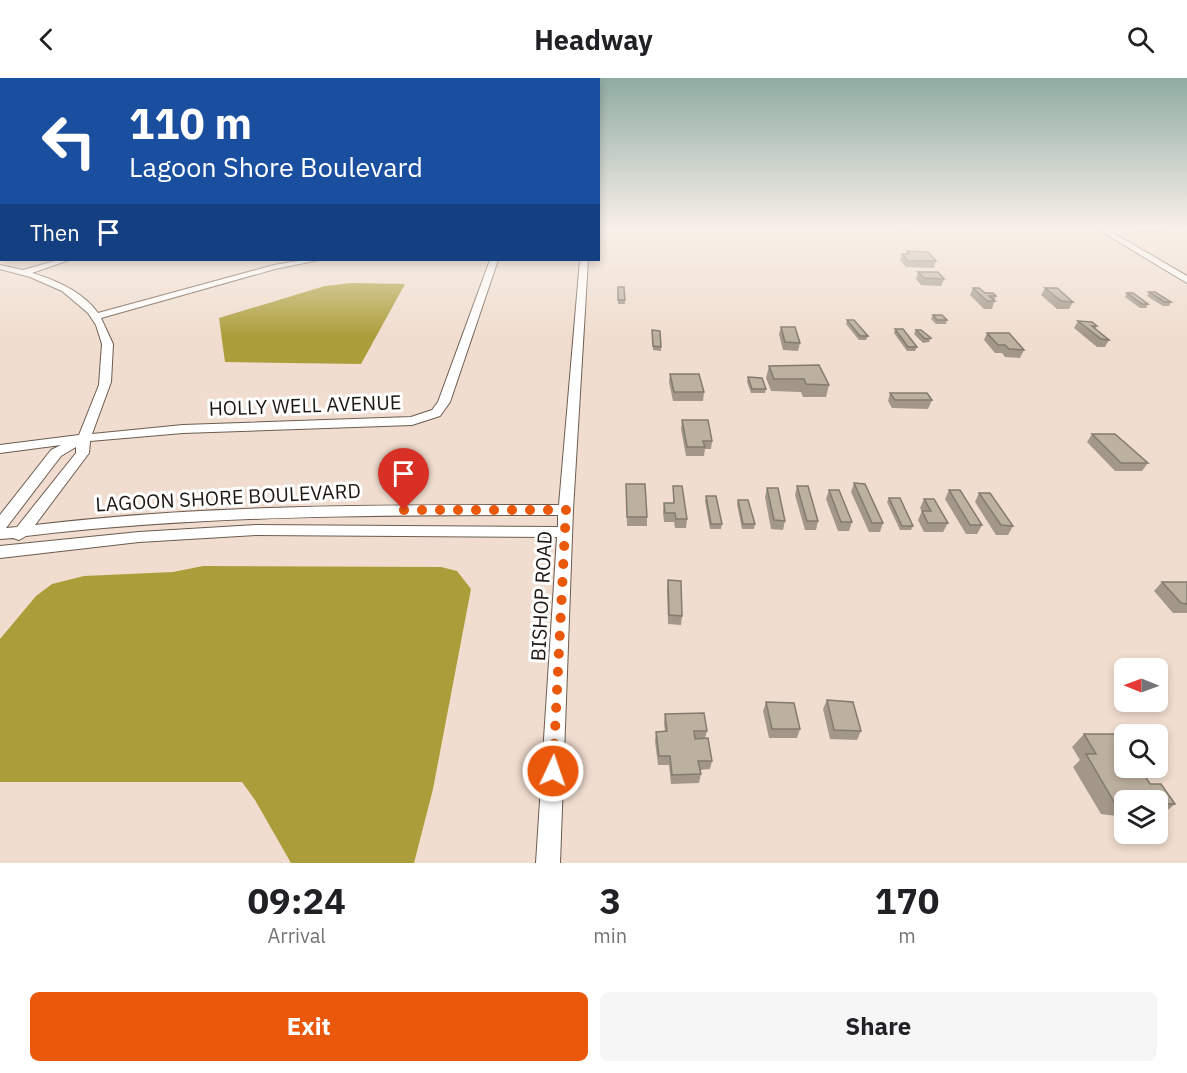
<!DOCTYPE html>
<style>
:root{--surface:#fff;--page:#f6f6f6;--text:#202124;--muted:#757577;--accent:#ea580c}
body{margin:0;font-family:"IBM Plex Sans",sans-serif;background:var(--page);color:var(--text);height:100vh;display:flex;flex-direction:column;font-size:22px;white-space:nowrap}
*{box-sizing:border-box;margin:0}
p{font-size:20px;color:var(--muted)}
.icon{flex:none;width:33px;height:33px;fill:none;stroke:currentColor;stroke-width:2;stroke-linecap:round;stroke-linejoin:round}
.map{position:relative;height:785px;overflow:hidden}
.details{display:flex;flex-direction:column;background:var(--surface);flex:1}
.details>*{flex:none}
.top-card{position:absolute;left:0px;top:0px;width:600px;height:183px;box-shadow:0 3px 9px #0003;background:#1a4fa0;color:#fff;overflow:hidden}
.needle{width:39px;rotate:271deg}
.tools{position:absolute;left:1114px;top:580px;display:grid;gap:12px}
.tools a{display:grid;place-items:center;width:54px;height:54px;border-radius:9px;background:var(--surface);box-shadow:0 3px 9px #0003;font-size:30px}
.pin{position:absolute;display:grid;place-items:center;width:51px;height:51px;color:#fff;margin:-62px -26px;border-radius:50% 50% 50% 0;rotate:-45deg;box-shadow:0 0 6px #0007}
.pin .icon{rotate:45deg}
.me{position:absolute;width:66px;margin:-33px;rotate:3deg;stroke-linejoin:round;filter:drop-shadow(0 0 4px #0008)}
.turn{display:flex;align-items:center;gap:21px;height:126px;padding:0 30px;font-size:27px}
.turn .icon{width:78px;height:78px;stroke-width:2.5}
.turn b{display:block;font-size:42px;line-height:51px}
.then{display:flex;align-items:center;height:57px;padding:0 30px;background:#0003;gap:12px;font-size:22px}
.eta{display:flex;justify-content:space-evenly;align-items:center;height:102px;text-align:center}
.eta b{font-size:36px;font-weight:700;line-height:42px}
.action{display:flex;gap:12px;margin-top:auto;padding:12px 30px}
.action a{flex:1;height:69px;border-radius:9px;background:var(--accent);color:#fff;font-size:24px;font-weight:700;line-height:69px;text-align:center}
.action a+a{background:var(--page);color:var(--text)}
header{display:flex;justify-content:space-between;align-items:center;height:78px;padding:0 30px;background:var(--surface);font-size:27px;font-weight:700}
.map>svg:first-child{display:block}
.water{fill:#ab9d39}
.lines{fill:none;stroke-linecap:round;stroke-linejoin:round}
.street-casing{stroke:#6c5c50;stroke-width:2}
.street{fill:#fff;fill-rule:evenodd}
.wall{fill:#a29789}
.building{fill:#bcb09f;stroke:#847b6f;stroke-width:1.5}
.route{stroke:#ea580c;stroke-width:10;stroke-dasharray:0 18}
.labels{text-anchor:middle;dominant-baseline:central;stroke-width:6;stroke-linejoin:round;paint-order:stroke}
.street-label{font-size:20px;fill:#1f1914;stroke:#fff}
</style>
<header><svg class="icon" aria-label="back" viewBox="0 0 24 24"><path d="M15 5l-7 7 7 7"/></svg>Headway<svg class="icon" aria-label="search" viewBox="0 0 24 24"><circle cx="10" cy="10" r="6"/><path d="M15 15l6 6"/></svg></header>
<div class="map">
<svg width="1187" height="785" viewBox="0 0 1187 785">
<rect width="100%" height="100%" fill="#f0ddcf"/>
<path class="water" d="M351 205 405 206 361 286 225 284 219 240 325 208Z
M203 488 441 489 457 493 471 511 433 711 414 785H291L255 722 242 704H0V561L36 518 52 506 84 498 173 494Z"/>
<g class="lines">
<defs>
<path id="street" d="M1094 149H1103L1187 198V205Z
M58 182H69L32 195C56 202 83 214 98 235L274 187 304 182H319L275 191 101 240 113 266 111 304 92 356 183 347 411 339 432 332 438 324 490 182H498L450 324 440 338 412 347 183 355 90 363 89 375 35 447C209 426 384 427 559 427L580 182H588L573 432 560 785H536L557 459 256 457 139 464 0 480V468L139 454 256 447 558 449V437C381 437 203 437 26 458L19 462 13 460 0 461V437L51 372 61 367 0 375V367L79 357 99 307 102 266 96 247 88 235 62 213 30 199 0 191V187L23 192ZM76 369V375L17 449 6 450 61 378Z"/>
</defs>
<use href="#street" class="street-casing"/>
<use href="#street" class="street"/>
</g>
<path class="wall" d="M897 149H912L913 150 912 153H901Z
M1134 149H1157L1162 152 1160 155H1140L1133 151Z
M907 173 936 183 934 190 906 189 900 182 902 176H906Z
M918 194 944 201 941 208 921 207 916 201Z
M618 209H624L625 226H618Z
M973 210 996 218 992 231H984L970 217Z
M1045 210 1073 224 1069 231H1057L1041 217Z
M1149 214 1171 224 1169 228H1163L1147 218Z
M1127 215 1148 226 1146 230H1140L1125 219Z
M933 237 947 242 946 246H936L931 241Z
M847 242 868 258 866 262H859L846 246Z
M1078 243 1097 248 1095 251 1109 262 1105 269H1097L1074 250Z
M781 249 800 265 798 273 783 272 779 256Z
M895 251 917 269 915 273H907L894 255Z
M916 252 931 260 929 264 923 265 914 256Z
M987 255 1024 272 1020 280 1005 279 1002 275H995L984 262Z
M652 256 661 269V273L653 272Z
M769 288 829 307 826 319H803L801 314 771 313 766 300Z
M670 296 704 314 703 323H673L669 304Z
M748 299 766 311 765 315H751L747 304Z
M890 315 932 322 928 331 892 330 888 323Z
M682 342 712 363 711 371H705L704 378H686L681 351Z
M1092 356 1148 385 1142 393H1115L1087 364Z
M854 405 883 445 880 454H869L851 414Z
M626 406 647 439V448H627Z
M673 408 687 441 686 450H675L674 444H664L663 434 664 425H673Z
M797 408 818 443 816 452H805L795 417Z
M767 410 785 443 783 452 771 451 765 419Z
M829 412 852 444 849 453H838L826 421Z
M949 412 982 447 977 456H966L945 421Z
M979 415 1013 448 1008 457H996L975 424Z
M706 418 722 446 721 451H710L705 423Z
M889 420 913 448 911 452H900L887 424Z
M924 421 948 445 943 454H924L918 442 922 433 920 430Z
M738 422 755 446 754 451H742L737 426Z
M668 502 682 538 681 547 668 546 667 511Z
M1162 504H1187V535H1173L1154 513Z
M827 622 861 653 857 662 830 661 823 631Z
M766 624 800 651 797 660H769L763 633Z
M665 636 707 653 705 660 712 683 710 691 700 692 701 696 699 705 671 706 669 687H658L655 663 656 654H665L664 645Z
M1084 656 1150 706 1175 726 1159 739H1158V723H1125V748H1124L1117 738 1101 736 1073 689 1080 682 1072 669Z"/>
<path class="building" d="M1137 149H1157L1162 152H1142Z
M907 173 928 174 936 183H908L902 176H909Z
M918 194H938L944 201 924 200Z
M618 209H624L625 222H618Z
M973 210H979L985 215H993L996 218H989L995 223H987Z
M1045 210H1057L1073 224 1061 223Z
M1149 214H1155L1171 224H1165Z
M1127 215H1133L1148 226H1142Z
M933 237H942L947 242H937Z
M847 242H854L868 258H860Z
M1078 243 1092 244 1097 248H1092L1109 262 1101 261Z
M781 249H795L800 265 785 264Z
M895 251H903L917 269H908Z
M652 252 660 253 661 269 653 268Z
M916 252H921L931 260 925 261Z
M987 255H1009L1024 272 1009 271 1005 267H998Z
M819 287 829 307 806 306 804 301H774L769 288Z
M670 296H699L704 314H674Z
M748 299 762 300 766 311H752Z
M890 315H927L932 322H895Z
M682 342H708L712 363H703L705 369H687Z
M1092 356H1115L1148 385H1121Z
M854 405 865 406 883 445H872Z
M626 406H645L647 439H627Z
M673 408H682L687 441H676L675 435H665L664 425H674Z
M797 408H808L818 443H807Z
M767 410H778L785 443 774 442Z
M829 412H839L852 444H841Z
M949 412H960L982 447H970Z
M979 415H990L1013 448 1001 447Z
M706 418H716L722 446H711Z
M889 420H900L913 448H902Z
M924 421H934L948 445H928L922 433H931Z
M738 422H748L755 446H743Z
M668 502 681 503 682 538 669 537Z
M1162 504H1187V526L1181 525Z
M827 622 853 624 861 653 834 652Z
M766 624 794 625 800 651H772Z
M704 635 707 653H694L695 661 708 660 712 683H698L701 696 672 697 670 678H659L656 654 667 653 665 636Z
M1084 656H1118L1125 667V690H1140L1150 706H1161L1175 726H1158V723H1125V725L1114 724 1086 676H1096Z"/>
<linearGradient id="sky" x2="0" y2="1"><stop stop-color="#8faba2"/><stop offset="0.58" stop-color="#f8f0e9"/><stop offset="1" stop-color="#f8f0e9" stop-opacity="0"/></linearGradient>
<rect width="1187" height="259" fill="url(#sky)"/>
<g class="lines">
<path class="route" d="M404 432H566L553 693"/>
</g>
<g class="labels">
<g class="street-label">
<text transform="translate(305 327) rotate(-2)">HOLLY WELL AVENUE</text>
<text transform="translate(228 419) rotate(-3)">LAGOON SHORE BOULEVARD</text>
<text transform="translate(541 518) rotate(-87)">BISHOP ROAD</text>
</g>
</g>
</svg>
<div class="tools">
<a><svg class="needle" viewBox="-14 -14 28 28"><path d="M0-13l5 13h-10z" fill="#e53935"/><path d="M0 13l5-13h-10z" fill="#757577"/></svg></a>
<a><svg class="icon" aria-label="search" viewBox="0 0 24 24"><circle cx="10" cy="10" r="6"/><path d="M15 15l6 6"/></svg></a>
<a><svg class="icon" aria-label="layers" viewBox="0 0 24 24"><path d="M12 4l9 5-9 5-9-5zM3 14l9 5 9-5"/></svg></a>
</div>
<div class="pin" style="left:404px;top:432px;background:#d93025"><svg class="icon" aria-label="arrive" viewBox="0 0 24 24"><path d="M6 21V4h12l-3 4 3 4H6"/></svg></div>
<svg class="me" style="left:553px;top:693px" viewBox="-20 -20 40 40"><circle r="17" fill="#ea580c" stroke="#fff" stroke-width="3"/><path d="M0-11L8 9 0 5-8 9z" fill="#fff"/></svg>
<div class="top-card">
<div class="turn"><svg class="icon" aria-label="left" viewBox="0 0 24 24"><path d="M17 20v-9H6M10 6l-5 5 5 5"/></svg><div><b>110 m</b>Lagoon Shore Boulevard</div></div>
<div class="then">Then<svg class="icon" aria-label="arrive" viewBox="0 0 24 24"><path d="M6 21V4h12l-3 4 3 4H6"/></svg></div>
</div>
</div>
<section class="details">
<div class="eta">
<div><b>09:24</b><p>Arrival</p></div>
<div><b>3</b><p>min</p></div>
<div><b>170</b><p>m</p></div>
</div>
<div class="action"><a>Exit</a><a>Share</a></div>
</section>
